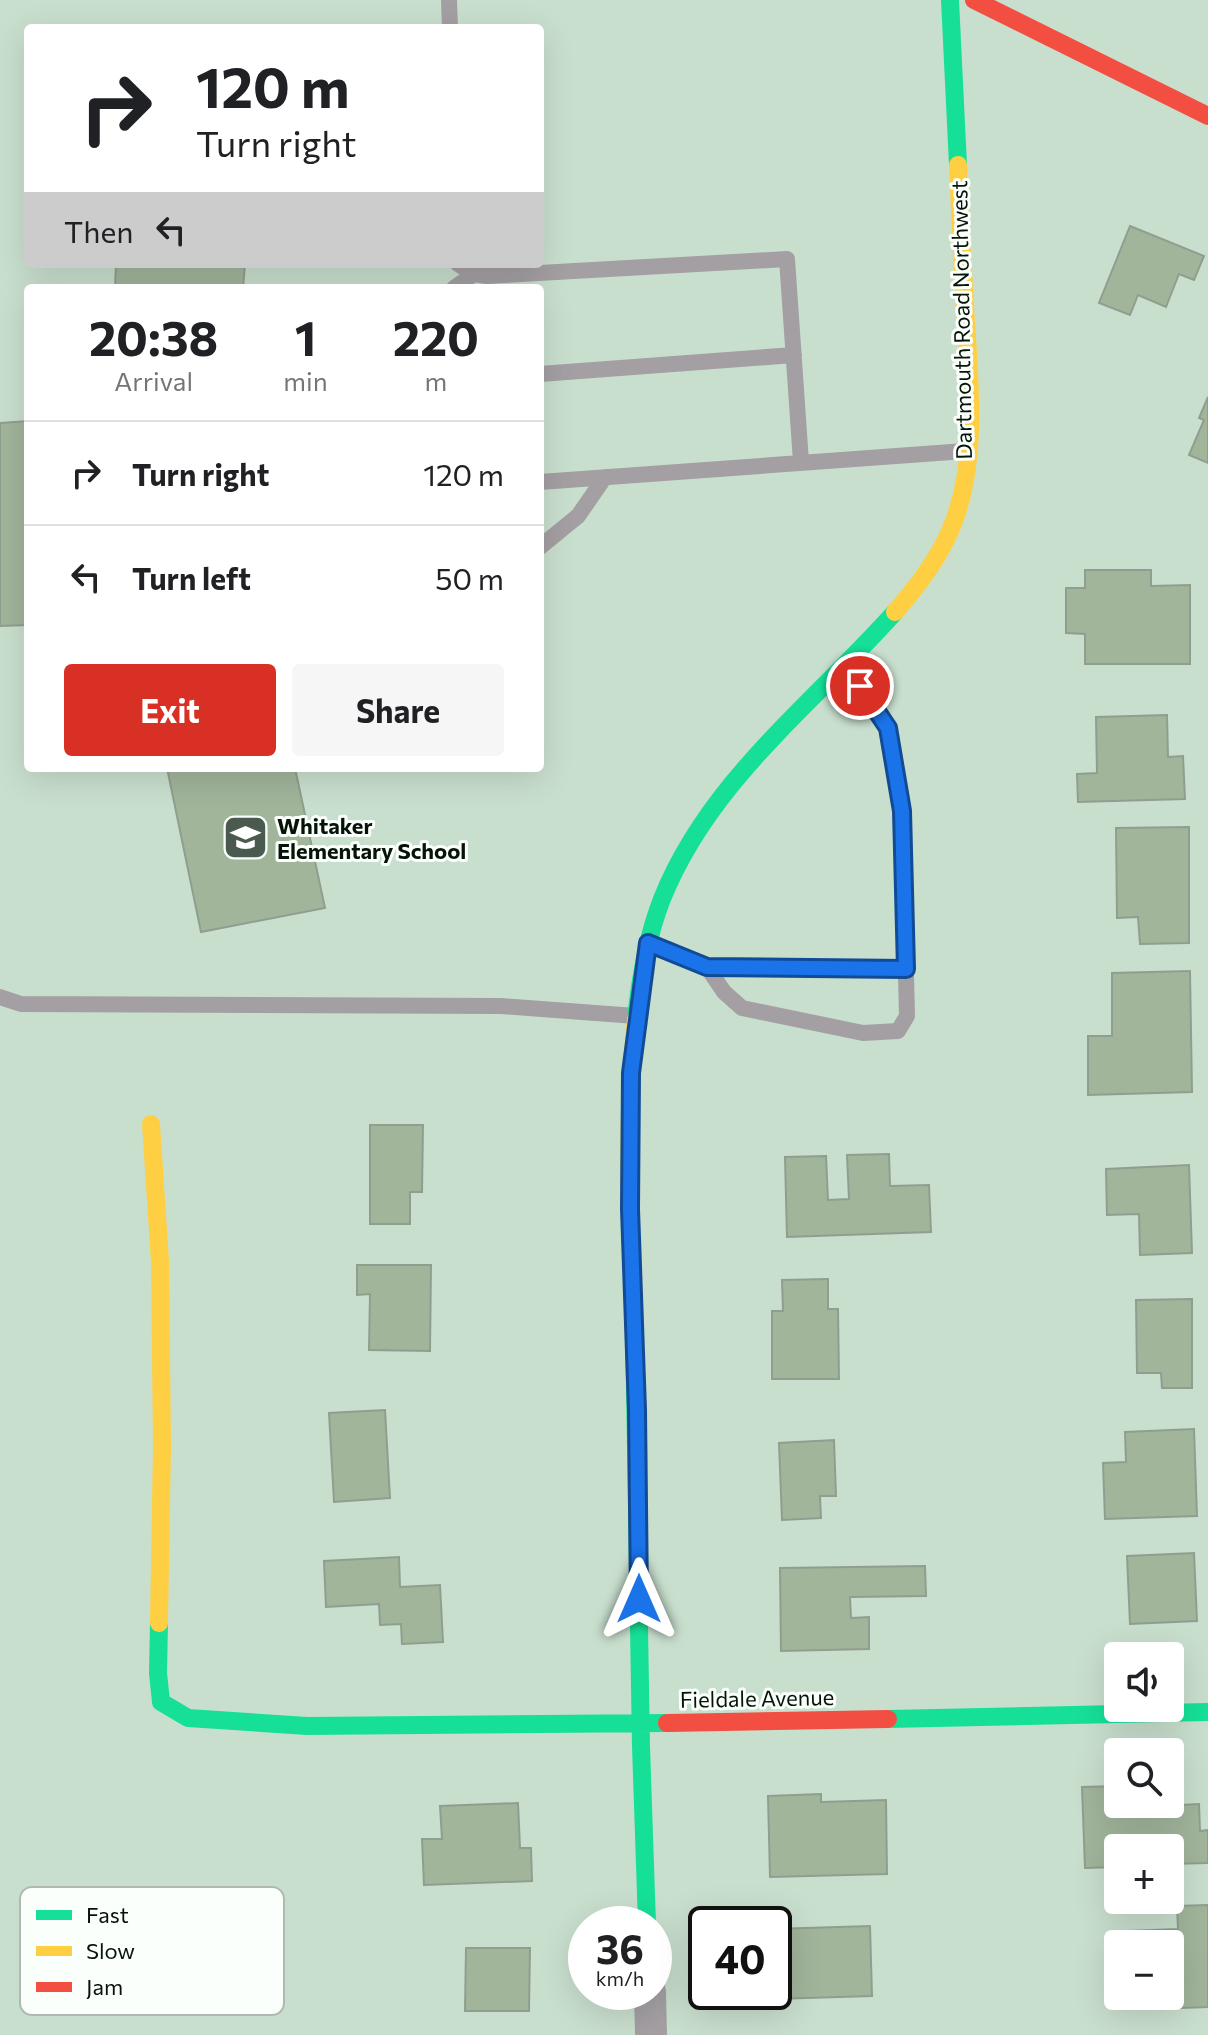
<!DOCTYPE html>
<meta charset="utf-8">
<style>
:root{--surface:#fff;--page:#f6f6f6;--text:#202124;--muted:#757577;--line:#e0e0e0;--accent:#d93025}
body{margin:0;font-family:Commissioner,sans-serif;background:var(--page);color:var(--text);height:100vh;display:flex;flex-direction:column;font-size:30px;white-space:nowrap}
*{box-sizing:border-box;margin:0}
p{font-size:26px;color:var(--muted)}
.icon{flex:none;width:44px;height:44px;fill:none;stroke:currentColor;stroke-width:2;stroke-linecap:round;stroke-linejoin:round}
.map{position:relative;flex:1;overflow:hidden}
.drawer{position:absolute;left:24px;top:284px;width:520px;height:488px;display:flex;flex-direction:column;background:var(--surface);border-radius:8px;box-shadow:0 8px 32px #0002}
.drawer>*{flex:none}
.hud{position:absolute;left:24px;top:24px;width:520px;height:244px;border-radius:8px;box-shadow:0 8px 32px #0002;background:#fff;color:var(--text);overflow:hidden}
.tools{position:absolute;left:1104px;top:1642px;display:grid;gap:16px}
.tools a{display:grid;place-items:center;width:80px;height:80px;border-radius:8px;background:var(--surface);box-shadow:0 8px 32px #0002;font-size:40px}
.speed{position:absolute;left:568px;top:1906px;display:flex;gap:16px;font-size:40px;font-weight:700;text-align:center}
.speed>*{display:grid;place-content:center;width:104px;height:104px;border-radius:50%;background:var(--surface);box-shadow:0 8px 32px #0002;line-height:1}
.speed small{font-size:20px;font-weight:400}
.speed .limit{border:4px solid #111;border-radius:12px;background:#fff;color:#111}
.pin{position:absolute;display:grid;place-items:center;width:68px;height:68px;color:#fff;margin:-34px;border:4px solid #fff;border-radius:50%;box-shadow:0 2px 8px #0007}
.me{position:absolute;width:88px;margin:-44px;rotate:0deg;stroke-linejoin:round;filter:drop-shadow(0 0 6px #0008)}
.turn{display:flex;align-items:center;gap:28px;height:168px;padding:0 40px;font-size:36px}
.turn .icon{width:104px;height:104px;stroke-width:2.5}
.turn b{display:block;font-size:56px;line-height:68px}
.then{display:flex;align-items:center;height:76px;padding:0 40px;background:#0003;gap:16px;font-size:30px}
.eta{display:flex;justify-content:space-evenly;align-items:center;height:136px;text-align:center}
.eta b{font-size:48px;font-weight:700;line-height:56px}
.primary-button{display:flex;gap:16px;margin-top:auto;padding:16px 40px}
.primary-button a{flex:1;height:92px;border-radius:8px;background:var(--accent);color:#fff;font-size:32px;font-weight:700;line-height:92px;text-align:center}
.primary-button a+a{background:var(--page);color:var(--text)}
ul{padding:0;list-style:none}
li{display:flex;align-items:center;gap:24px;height:104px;padding:0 40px;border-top:2px solid var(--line)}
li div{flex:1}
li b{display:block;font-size:30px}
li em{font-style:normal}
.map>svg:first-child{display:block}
.building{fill:#a1b59b;stroke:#909e8f;stroke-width:2}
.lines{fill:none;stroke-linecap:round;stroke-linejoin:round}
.lane{stroke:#a49fa3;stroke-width:16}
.street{stroke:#a49fa3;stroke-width:32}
.fast{stroke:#16e098;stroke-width:18}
.slow{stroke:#ffcf43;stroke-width:18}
.jam{stroke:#f24e42;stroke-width:18}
.route-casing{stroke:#114b97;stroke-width:20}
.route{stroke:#1a73e8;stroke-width:14}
.labels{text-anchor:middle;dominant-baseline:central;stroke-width:6;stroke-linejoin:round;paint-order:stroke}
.street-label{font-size:22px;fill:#051309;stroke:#fafffb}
.poi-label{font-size:22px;font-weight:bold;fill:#051309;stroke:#fafffb;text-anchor:start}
.key{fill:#fafffb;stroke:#b0b8b2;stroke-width:2}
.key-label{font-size:22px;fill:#051309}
</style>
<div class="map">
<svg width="1208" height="2035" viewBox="0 0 1208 2035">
<rect width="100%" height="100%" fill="#c9dfce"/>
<path class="building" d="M1130 226 1204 256 1194 280 1179 274 1166 307 1138 295 1130 315 1099 303Z
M116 264H245L243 288H115Z
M1208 397V463L1189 455 1204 420 1199 418Z
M28 421V625L0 626V423Z
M1085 570H1151V586L1190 585V664H1085V634L1066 633V588H1085Z
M1167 715 1168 757 1183 756 1185 799 1078 802 1077 774 1097 773 1096 717Z
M167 768H295L325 908 201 932Z
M1189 827V943L1140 944 1138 917 1117 918 1116 828Z
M1190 971 1192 1092 1088 1095V1036H1112V973Z
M370 1125H423L422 1192H410V1224H370Z
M889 1154 890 1186 929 1185 931 1232 787 1237 785 1157 826 1156 828 1200 849 1199 847 1155Z
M1189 1165 1192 1253 1140 1255 1139 1214 1107 1215 1106 1169Z
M357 1265H431L430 1351 369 1350 370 1294 357 1295Z
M828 1279V1309H838L839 1379H772V1311H783L782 1280Z
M1192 1299V1388H1162L1161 1373H1137L1136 1300Z
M385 1410 390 1498 334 1502 329 1413Z
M1194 1429 1197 1516 1105 1519 1103 1463 1126 1462 1125 1432Z
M834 1440 836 1496H820L821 1518 782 1520 779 1443Z
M1194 1553 1197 1621 1130 1624 1127 1556Z
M399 1557 400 1587 440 1585 443 1642 402 1644 401 1624 380 1625 379 1604 326 1607 324 1561Z
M925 1566 926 1596 850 1597 851 1618 869 1617V1649L781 1651 780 1568Z
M1118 1786V1804H1140V1807L1199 1804 1200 1831 1208 1830V1863L1170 1864V1848H1118V1867L1085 1868 1082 1787Z
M821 1794V1802L886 1800 887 1874 770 1877 768 1796Z
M518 1803 520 1848H531L532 1881 424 1885 422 1839H442L440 1806Z
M1208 1905V2007L1181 2008 1180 1998 1131 2000 1130 1996H1170V1944H1128V1931L1178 1929 1177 1906Z
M870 1926 872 1996 774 1999V1929Z
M466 1948H530L529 2011H465Z"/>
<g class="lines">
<path class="lane" d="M449 0 450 28
M458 264 474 274 487 276 787 259 801 462
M454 288 474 274
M540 374 794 355
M540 482 965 451
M540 547 578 516 605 477
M649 944 707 967 724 992 742 1008 863 1033 898 1031 907 1016 902 811 888 728 846 666
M707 967 906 969
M0 997 21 1004 501 1006 636 1016"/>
<path class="street" d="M650 1992 651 2035"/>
<path class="fast" d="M950 0 958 165
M636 1019C640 979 647 937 662 899 709 781 813 704 895 612
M634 1328 641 1746 647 1924
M159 1623 158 1673 161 1702 188 1718 307 1726 667 1723
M888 1719 1208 1712"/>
<path class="slow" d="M895 612C917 587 937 561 950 531 980 463 969 378 965 306 962 259 960 212 958 165
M151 1124 160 1262 162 1446 159 1623
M634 1328C630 1225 625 1122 636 1019"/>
<path class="jam" d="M974 0 1208 116
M667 1723 888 1719"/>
</g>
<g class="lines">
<defs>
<path id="route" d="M639 1599 637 1410 630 1209 631 1073 648 943 707 967 906 969 902 811 888 728 860 686"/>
</defs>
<use href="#route" class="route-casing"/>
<use href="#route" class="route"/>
</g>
<defs>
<symbol id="school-square" viewBox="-11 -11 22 22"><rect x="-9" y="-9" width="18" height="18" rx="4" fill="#4a5a4e" stroke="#fafffb"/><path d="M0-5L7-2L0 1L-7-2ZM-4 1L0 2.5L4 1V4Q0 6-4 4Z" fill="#fff"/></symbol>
</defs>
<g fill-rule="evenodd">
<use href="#school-square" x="220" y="812" width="51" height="51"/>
</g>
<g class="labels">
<g class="street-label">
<text transform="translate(961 320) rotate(-91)">Dartmouth Road Northwest</text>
<text transform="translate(757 1698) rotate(-1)">Fieldale Avenue</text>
</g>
<g class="poi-label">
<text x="277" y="825">Whitaker<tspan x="277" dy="25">Elementary School</tspan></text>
</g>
</g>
<rect x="20" y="1887" width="264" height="128" rx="12" class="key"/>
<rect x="36" y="1910" width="36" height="10" fill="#16e098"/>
<rect x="36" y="1946" width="36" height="10" fill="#ffcf43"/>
<rect x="36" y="1982" width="36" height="10" fill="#f24e42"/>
<g class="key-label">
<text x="86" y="1923">Fast</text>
<text x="86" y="1959">Slow</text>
<text x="86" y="1995">Jam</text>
</g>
</svg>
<div class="tools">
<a><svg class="icon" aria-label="sound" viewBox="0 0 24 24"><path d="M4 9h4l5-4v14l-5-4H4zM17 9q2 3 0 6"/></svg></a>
<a><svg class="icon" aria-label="search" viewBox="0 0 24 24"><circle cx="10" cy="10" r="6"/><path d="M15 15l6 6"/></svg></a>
<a>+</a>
<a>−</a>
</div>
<div class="speed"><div>36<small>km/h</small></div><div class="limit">40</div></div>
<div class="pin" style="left:860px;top:686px;background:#d93025"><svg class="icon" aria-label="arrive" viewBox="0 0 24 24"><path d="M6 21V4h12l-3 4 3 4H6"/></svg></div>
<svg class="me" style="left:639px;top:1599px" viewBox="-20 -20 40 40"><path d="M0-17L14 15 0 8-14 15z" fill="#1a73e8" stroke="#fff" stroke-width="4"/></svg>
<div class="hud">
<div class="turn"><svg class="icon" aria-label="right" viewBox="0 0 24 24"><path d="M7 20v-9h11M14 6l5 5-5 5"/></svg><div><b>120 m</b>Turn right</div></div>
<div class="then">Then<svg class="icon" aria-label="left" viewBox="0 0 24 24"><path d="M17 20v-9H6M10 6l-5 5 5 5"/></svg></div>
</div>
<section class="drawer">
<div class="eta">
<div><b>20:38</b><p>Arrival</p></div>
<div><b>1</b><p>min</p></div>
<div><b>220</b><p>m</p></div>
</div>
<ul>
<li><svg class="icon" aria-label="right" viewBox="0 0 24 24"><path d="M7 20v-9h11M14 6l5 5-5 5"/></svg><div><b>Turn right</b></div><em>120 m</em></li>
<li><svg class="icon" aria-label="left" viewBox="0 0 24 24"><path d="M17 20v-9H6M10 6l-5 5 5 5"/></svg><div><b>Turn left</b></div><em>50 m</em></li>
</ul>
<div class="primary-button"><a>Exit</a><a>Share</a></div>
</section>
</div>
